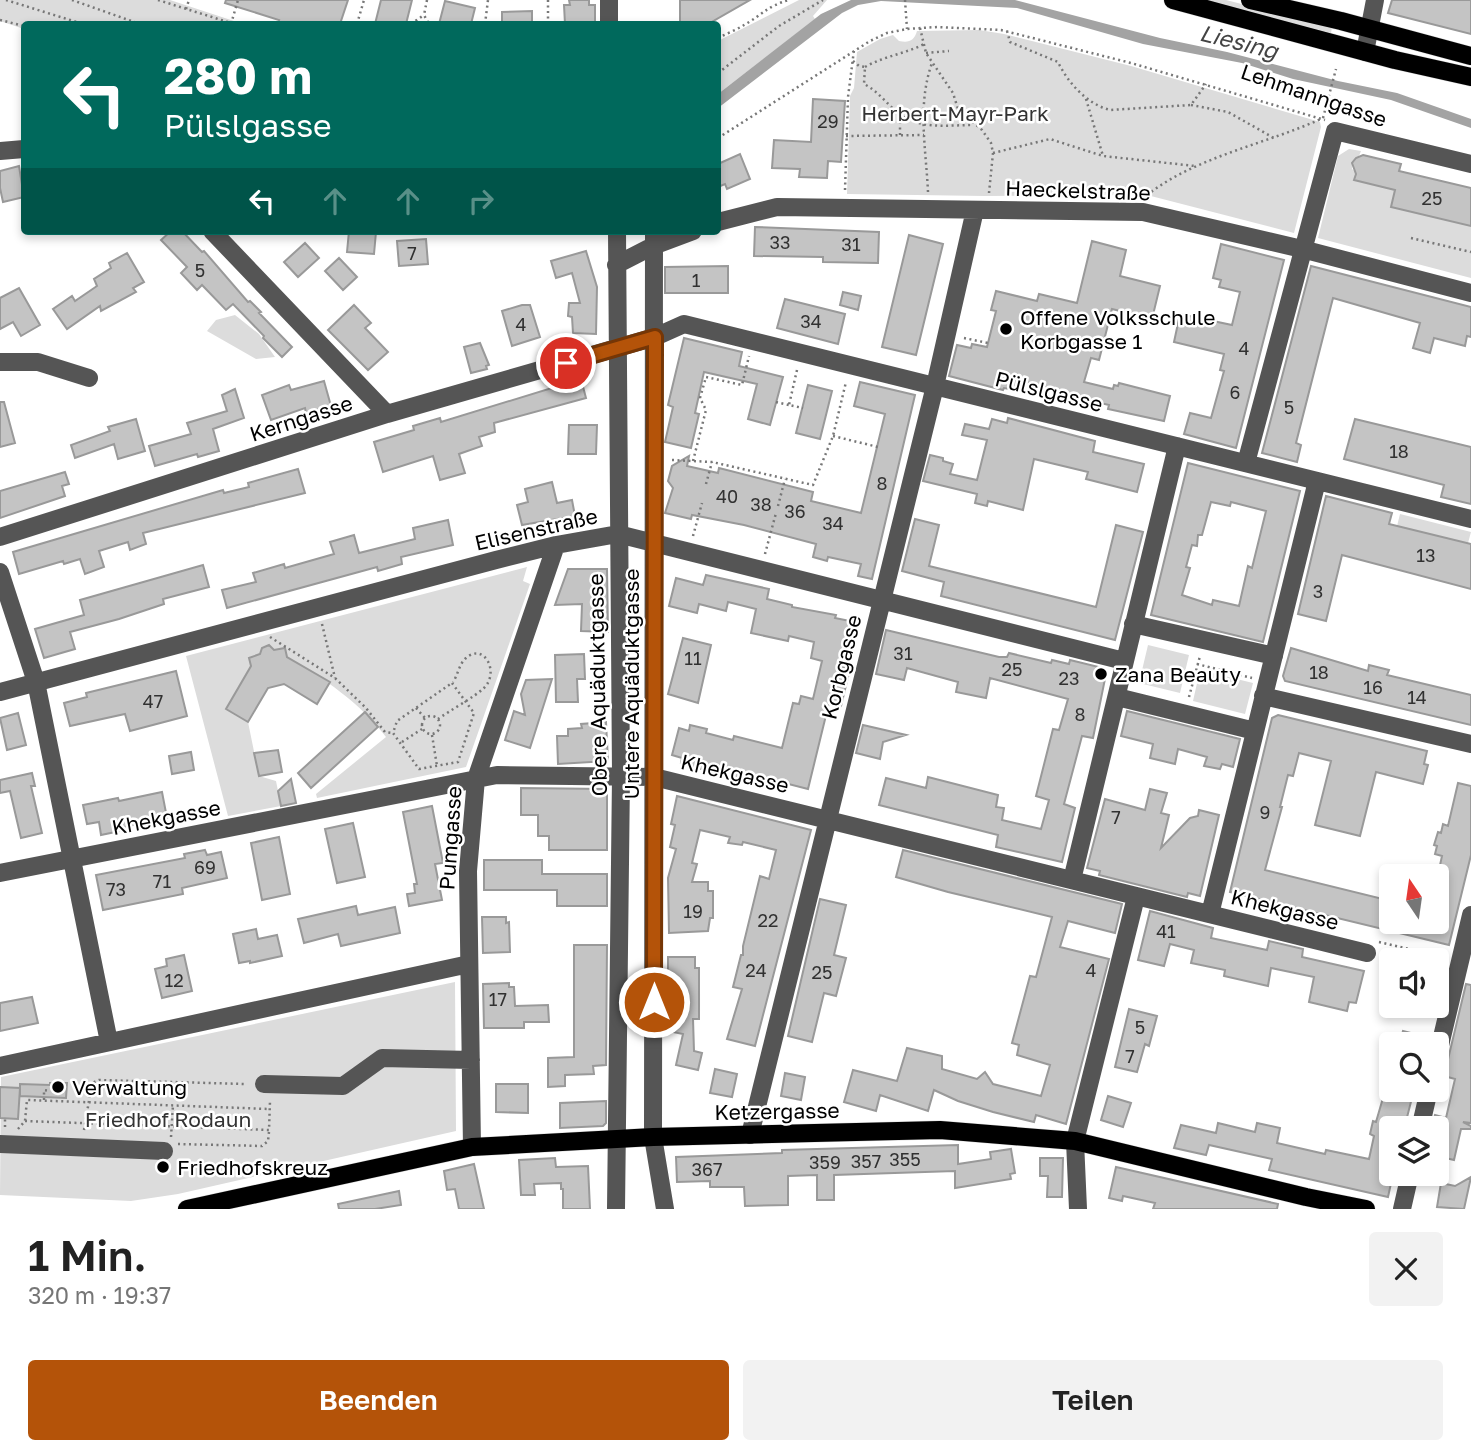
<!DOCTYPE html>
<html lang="de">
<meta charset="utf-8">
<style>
:root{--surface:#fff;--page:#f2f2f2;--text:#222;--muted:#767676;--accent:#b45309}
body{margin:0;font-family:"Golos Text",sans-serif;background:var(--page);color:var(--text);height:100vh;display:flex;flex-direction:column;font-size:26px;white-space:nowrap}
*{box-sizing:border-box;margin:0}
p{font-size:23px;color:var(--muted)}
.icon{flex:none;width:38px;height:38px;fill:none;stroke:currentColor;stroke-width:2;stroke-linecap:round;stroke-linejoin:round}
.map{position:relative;height:1209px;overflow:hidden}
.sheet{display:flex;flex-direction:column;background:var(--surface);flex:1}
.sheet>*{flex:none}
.top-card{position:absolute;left:21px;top:21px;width:700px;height:214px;border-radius:7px;box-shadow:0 4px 10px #0003;background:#00695c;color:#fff;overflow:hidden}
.needle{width:46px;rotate:347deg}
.controls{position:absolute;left:1379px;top:864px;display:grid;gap:14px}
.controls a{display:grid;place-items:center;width:70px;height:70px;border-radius:7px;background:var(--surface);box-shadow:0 4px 10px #0003;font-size:35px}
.pin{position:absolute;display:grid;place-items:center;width:60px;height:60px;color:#fff;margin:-30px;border:4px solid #fff;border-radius:50%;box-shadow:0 2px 7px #0007}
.me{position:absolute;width:77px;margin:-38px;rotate:0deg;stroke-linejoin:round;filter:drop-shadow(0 0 5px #0008)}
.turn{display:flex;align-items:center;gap:24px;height:147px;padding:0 28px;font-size:32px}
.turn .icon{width:91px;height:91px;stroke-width:2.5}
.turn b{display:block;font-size:49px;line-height:60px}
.lanes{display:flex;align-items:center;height:66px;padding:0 28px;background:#0003;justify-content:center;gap:35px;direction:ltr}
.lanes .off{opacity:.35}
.round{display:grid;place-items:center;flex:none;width:74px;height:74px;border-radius:7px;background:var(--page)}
.summary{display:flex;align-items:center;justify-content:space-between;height:119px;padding:0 28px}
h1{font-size:42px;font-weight:600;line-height:52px}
.button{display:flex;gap:14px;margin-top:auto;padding:14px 28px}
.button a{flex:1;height:80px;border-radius:7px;background:var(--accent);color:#fff;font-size:28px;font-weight:600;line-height:80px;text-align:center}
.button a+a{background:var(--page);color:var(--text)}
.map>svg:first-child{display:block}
.green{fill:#dcdcdc}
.water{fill:#a3a3a3}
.building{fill:#c4c4c4;stroke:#999;stroke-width:2;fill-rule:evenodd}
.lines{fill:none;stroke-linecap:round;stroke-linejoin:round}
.major-casing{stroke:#dbdbdb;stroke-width:19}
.path{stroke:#777;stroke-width:2.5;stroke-dasharray:2 3.5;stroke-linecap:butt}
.minor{stroke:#555;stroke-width:18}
.major{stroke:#000;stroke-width:18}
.route-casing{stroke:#753606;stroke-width:18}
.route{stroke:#b45309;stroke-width:12}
.poi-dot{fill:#000;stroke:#fff;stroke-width:2.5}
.labels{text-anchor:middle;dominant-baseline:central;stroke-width:5;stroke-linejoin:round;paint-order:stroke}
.number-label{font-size:18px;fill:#313131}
.street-label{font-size:21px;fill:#000;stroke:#fff}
.park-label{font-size:21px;fill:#333;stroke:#fff}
.poi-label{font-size:21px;fill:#000;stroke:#fff;text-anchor:start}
.water-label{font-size:23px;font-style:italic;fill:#444;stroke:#fff}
</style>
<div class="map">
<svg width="1471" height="1209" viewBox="0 0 1471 1209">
<rect width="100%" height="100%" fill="#fff"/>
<path class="green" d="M0 0H170L243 24H24V29L0 21Z
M799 0H827L813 16 815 19 718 94V41Z
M1202 0H1226L1332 27 1331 33Z
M979 30 1004 34 1131 66 1320 122 1321 127 1294 233 1147 195 985 196 847 194 850 96 854 88 857 52 880 39 893 35 899 41C909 43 914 41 917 31Z
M1349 149 1361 151 1359 156 1352 163V169L1356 172 1355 180 1395 190 1391 207 1471 226V278L1318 238 1338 156Z
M235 315 259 334 275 357 256 359 207 331 216 320Z
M1400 514 1471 532 1468 543 1397 526Z
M527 567 523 581 530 584 466 767 317 798 316 794 386 737C359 702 325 679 287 657L285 648 274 650 269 645 262 648 260 654 249 658 251 666 227 709 248 722 259 776 276 781 281 806 228 816 186 656Z
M1148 645 1189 655 1180 693 1139 683Z
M1200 670 1253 683 1245 714 1193 701Z
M455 982 456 1131 178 1194 131 1201 0 1195 1 1077Z"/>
<path class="water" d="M851 0H1015L1160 38 1227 52 1338 81 1397 93 1471 119V128L1391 100 1293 79 1242 63 1143 44 1017 8 881 1 858 5 842 13 718 108V94L821 14Z"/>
<path class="building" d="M226 0H348L340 24H277L279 20 225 3Z
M381 0H412L406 24H375Z
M569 0H589V5H595V24H565L564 5H570Z
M680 0H750L708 24H680Z
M1392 0H1471V34L1388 13Z
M445 1 475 8 471 24H439Z
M532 11V24H502V12Z
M813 99 845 101 841 162 828 161 827 178 799 177 800 169 772 168 774 140 811 142Z
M740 154 750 179 727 189 725 184 718 187V164Z
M1363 155 1401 164 1399 171 1471 188V226L1391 207 1395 190 1354 180 1356 174 1352 163 1356 158Z
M19 166 24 197 3 202 0 188V171Z
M755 227 879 232 878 263 823 262V257L754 256Z
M171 231H182L202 252 204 251 248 302 250 301 261 312 259 313 292 347 282 357 263 338 264 336 233 304 226 310 202 285 197 290 181 273 187 267 161 240Z
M349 231 376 232 374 254 347 252Z
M909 235 943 244 916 355 882 347Z
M426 239 428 264 399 266 397 241Z
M1092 241 1126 250 1120 276 1160 286 1152 319 1112 309 1099 360 1091 358 1084 382 1113 389 1114 385 1118 386 1119 383 1170 396 1164 421 1108 409 1109 405 1058 393V390L1018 380 1015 390 1004 388 1003 390 949 376 957 345 971 348 972 344 987 347 996 311 991 310 996 291 1037 301 1039 294 1077 303Z
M305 243 319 258 298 277 284 262Z
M1221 244 1284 260 1236 448 1184 434 1190 413 1211 418 1224 371 1220 370 1224 354 1174 342 1180 314 1232 325 1240 292 1219 287 1221 280 1213 278Z
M586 251 597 287 596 334 573 333 572 317 568 316 569 303H580L572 273 556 278 551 261Z
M127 253 144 282 133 288 136 292 101 311 100 306 67 329 53 309 72 296 75 301 97 286 94 279 111 268 109 263Z
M339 258 357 277 343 290 325 271Z
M728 266V293H665V267Z
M1311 266 1471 307V337L1467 336 1465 346 1434 338 1430 353 1413 348 1420 323 1333 298 1296 443 1301 445 1297 462 1262 453Z
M19 288 40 325 21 336 13 322 0 329V298Z
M843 292 861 296 858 310 840 305Z
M785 299 845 314 838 344 777 328Z
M354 305 371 323 365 328 388 352 368 370 328 330Z
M522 305H530L540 337 512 346 502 311Z
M684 338 742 352 739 366 783 377 770 425 748 419 757 384 704 372 695 413 699 414 691 448 665 442 673 407 668 405Z
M480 343 489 365 486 366 487 369 471 373 464 347Z
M581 379 586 398 494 423 495 432 479 437 482 446 459 454 465 473 440 480 433 456 383 472 374 442 414 430 413 426 440 418 441 422Z
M324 381 331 406 306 413 305 408 271 420 262 395 289 385 291 390Z
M860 382 915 395 872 579 858 576 861 564 828 557 827 561 813 557 816 544 744 525 692 515 691 519 665 513 673 488 668 481 672 466 689 456 687 466 718 473 719 468 813 492 811 501 861 513 885 414 854 406Z
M808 385 832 391 820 439 796 433Z
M235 389 244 418 213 429 219 451 198 457 197 454 155 466 149 446 191 434 187 423 227 411 222 395Z
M0 402H4L15 443 0 447Z
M1008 418 1095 441 1093 452 1144 464 1137 492 1086 479 1088 472 1034 459 1023 510 988 501 987 506 975 503 977 494 923 481 930 455 943 458V461L953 464 950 474 977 480 987 440 962 435 965 424 989 429 992 419 1007 423Z
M136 419 145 451 118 459 114 444 75 458 71 445 110 431 108 427Z
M1355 419 1471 447V504L1441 497 1444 485 1344 459Z
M569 425H597L596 454H568Z
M1188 463 1300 491 1263 642 1151 615ZM1211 502 1230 506 1231 502 1266 511 1252 568 1248 566 1239 606 1213 600 1212 605 1182 595 1190 568 1186 567 1192 545 1197 546 1198 535H1202Z
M298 469 305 493 143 533 146 544 130 550 128 542 99 551 104 567 85 574 80 559 64 564 63 561 19 574 13 552 223 490 224 493 249 487 248 483Z
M65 472 69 484 62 486 65 496 0 518V491Z
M552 482 557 503 572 500 575 516 522 525 517 505 528 502 525 489Z
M1326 496 1392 513 1389 524 1471 544V589L1342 555 1326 621 1298 614Z
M915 519 939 525 929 566 1096 607 1116 525 1143 532 1115 640 941 596 944 582 902 571Z
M448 520 453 545 401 557 402 564 378 571 377 567 227 608 222 590 256 582 253 573 284 564 285 568 334 554 330 542 354 535 359 553 415 539 413 528Z
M203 565 209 587 163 599 164 604 119 619 70 632 75 649 44 658 35 629 84 615 80 600Z
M568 569H607L608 632 581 631 582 604 555 605Z
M706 575 769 589 767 599 792 605V607L836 615 835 618 850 621 839 666 850 669 841 706 829 703 808 789 749 774V777L742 775 741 781 681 763 682 758 672 755 679 728 689 731 690 725 707 729 706 733 733 740 734 736 782 748 793 703 799 704 801 696 813 699 822 661 811 658 814 642 789 636 788 641 751 633 756 609 728 602 726 611 699 604 697 613 669 606 676 578 703 585Z
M886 630 999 657H1007L1009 653 1051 663 1052 660 1069 664 1070 660 1103 668 1106 674 1093 738 1082 736 1064 804 1075 808 1062 862 996 847 998 835 879 805 886 778 926 788 928 777 998 795 996 807 1004 808 1002 820 1041 829 1049 800 1036 796 1053 729 1059 730 1068 699 990 678 986 698 956 692 958 682 907 668 904 680 876 674Z
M683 638 711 645 698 703 668 694Z
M269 645 274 650 285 648 287 657 330 682 317 704 284 684 268 688 248 722 226 709 251 666 249 658 260 654 262 648Z
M1291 648 1368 671 1369 665 1389 670 1387 675 1471 695V725L1285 681 1283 676Z
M584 654 585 679H577L578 702H556L555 655Z
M176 671 187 716 130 731 125 714 70 726 64 703 87 697 86 693Z
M552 679 530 748 505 740 514 711 525 715 521 694 526 680Z
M1127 711 1240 739 1233 767 1222 764 1220 769 1204 766 1207 757 1178 749 1175 764 1150 758 1153 744 1121 736Z
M365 712 378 727 311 788 298 773Z
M18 713 26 745 7 750 0 718Z
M1278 715 1427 751 1424 764 1428 765 1423 784 1376 772 1360 836 1315 825 1331 761 1299 753 1293 776 1288 775 1280 807H1282L1265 870 1391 901V922H1437V879L1442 856 1435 854 1437 846 1434 845 1438 832 1441 833 1443 824 1448 826 1458 783 1471 786V855L1449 945 1230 892 1272 718Z
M606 722 608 761 558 764 557 736H568V729L582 728 581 724Z
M863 725 906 735 883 742 880 759 856 753Z
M278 750 282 772 259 776 254 753Z
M191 752 194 770 172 774 169 756Z
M32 773 35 786H31L42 833 21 838 10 791 0 793V780Z
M291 779 296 803 281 806 278 791Z
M521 788 607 789V850H549V836H538V815H521Z
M1150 789 1167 793 1161 813 1169 815 1161 848 1190 818 1198 816 1199 810 1219 815 1200 896 1188 893 1187 897 1099 875 1100 871 1087 868 1105 799 1145 810Z
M162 792 167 818 124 827 125 830 101 835 99 822 87 824 83 805 118 798 119 801Z
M677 796 811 830 755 1046 727 1039 742 989 733 987 741 955H743V946L760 876 769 879 776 850 743 842 742 845 728 843 730 837 700 830 692 863 697 864 692 882H708V891H713V918H710L708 931 669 933 668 878 676 849 670 847 675 825 671 824Z
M432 806 443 863 435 864 442 900 409 906 407 894 415 893 414 884H417L403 812Z
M353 823 365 877 337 883 325 829Z
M279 837 290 894 262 900 251 843Z
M205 850 207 855 221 852 227 878 182 888 183 894 103 910 96 875 185 858 184 854Z
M903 850 1122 904 1115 933 1068 921 1060 947 1109 959 1066 1124 1036 1115 1034 1122 993 1112 958 1101 934 1090 928 1111 880 1095 876 1111 844 1102 853 1070 897 1081 907 1048 942 1056V1069L977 1079 985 1072 993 1084 1041 1096 1050 1065 1017 1055 1019 1045 1012 1043 1030 976 1036 977 1052 917 948 892 896 877Z
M484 860H542V874H607V906H557V890H484Z
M820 899 846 905 834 955 846 958 836 996 824 993 812 1042 788 1036Z
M356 906 358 915 395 907 400 933 341 946 338 934 304 943 298 919Z
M1150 911 1213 928 1211 938 1267 950 1269 941 1303 949 1302 957 1364 971 1356 1003 1349 1002 1347 1011 1309 1002 1314 977 1271 968 1268 986 1224 976 1225 970 1191 963 1194 950 1170 944 1164 966 1138 960Z
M482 917H506V923L509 922 510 952 483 953Z
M256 929 258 939 277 935 282 956 250 963V961L239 963 233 934Z
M574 945H607L606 1065 593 1066 594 1074 565 1075V1086L548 1087V1058L574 1057Z
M184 955 192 991 162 998 155 969 167 966 166 959Z
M668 957H695V968H699V1019H693L694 1051 702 1053 698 1070 676 1065 683 1034 668 1031Z
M509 983V987H514L515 1006 548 1005 549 1022H524V1028H484L483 984Z
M1466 984 1471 985V1123L1463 1122 1471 1126V1129H1461L1454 1160 1437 1156V1129H1432L1435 1115 1446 1118 1455 1079 1444 1076Z
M32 997 38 1023 0 1031V1003Z
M1129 1009 1157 1016 1149 1046 1145 1044 1137 1072 1115 1067Z
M1403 1031 1430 1038 1428 1045H1399Z
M715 1069 737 1074 732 1097 710 1093Z
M785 1073 805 1077 801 1100 781 1096Z
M50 1083H67L66 1098 20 1096V1084L50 1085Z
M496 1084H528V1113L496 1112Z
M0 1087 20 1088 18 1119 0 1118Z
M1388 1090H1414L1404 1129H1391V1174H1393L1388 1197 1269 1170 1272 1159 1209 1145 1206 1155 1174 1148 1181 1125 1216 1133 1218 1123 1255 1132 1257 1123 1280 1128 1277 1143 1325 1154 1326 1150 1369 1159 1374 1136 1370 1134 1373 1121 1376 1122 1385 1091Z
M1108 1096 1131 1103 1123 1127 1101 1120Z
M606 1101V1123L603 1126 560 1128V1103Z
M958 1145V1164L991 1159 990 1152 1011 1149 1015 1173 1010 1174 1011 1179 955 1188V1171L834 1175V1200H817V1175L788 1176V1205L745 1206 744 1187H710V1181L677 1182 676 1157 782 1153V1150Z
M555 1158 556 1167 588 1166 590 1209H563V1189H561V1183L534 1184 535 1195H521L519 1160Z
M1040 1158H1063L1062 1197H1047L1048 1176H1040Z
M474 1164 484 1209H459L455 1189 447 1190 444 1171Z
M1116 1167 1278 1204 1277 1209H1153L1155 1203 1123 1196 1122 1201 1109 1198Z
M1471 1177 1464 1209 1437 1207 1441 1183 1455 1186Z
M399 1191 401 1205 375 1209H339L338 1204Z"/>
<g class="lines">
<defs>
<path id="major" d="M1173 0 1395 60 1471 77
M1250 0 1341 21 1471 56
M187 1209 472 1147 653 1137 940 1130 1075 1141 1306 1197 1366 1209"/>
</defs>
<use href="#major" class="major-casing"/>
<path class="path" d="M6 0 83 24
M72 0 140 24
M158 0 234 24
M427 0 424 15 429 24
M548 0V24
M905 0 907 29
M186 9 189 0
M0 20 24 26
M231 24 238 0
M357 24 364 0
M411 24 424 15
M485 24 488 0
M920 28 926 53 953 93 958 109 982 130 991 143 993 153 989 193
M1007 31 1010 42 1058 62C1068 83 1087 104 1110 110L1191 105 1206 84
M718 38C726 34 736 30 744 25 762 15 767 6 789 0
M926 53 949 51
M853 61 859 66 865 67 864 84C878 91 886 103 898 113 920 130 947 125 973 125
M865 67C884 56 905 54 924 44
M718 73 779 26 823 0
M1086 99 1103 156
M1191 105 1228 112 1274 138
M1323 118 1336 69
M900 135V114
M846 136 924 135
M718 138 870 41 887 33 907 29 937 27 1001 30 1131 63 1325 120
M993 153 1050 139 1103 156 1195 166
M845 190 848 97 854 50
M928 192C926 148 917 105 932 63
M1147 195C1197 156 1267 144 1323 118
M1411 238 1471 252
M964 338 988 343
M797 370 789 405 803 408
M776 402 789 405
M833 436 878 447
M672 460 712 462 813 485 833 436 846 382
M693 461 706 410 700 398 706 377 742 385 749 356
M706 484 712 462
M778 506 785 479
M693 536 702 503
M765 554 776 513
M322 624 335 678
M270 637 335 678 366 708 385 732 392 733
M1197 664 1252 678
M452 683 474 713 458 762 419 769 393 733 397 721Z
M1189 697 1200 656
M416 708 425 718
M422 725a9 9 0 1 1 18 0a9 9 0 1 1-18 0Z
M438 719C449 711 476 696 484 688 500 672 484 642 466 658 459 664 458 675 453 682
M432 735 437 766
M402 742 422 729
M1379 942 1444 957
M44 1100V1090L50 1091
M25 1121 269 1130 270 1101
M5 1127V1118
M18 1129 25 1121 27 1100 269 1109
M84 1130 92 1083 99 1080 246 1084
M171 1137 173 1105
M178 1144 262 1146 268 1141 269 1132"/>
<path class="minor" d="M609 0V24
M1365 52 1375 0
M0 151 24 149
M718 222 777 207 1143 212 1302 249 1471 293
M212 231 387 414
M654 231 653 1137 665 1209
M616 265 653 246 693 231
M0 362H38L89 378
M1246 463 1335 131 1471 164
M0 537 387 414 655 337 684 324 1471 519
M0 572 36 682 109 1042
M1133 624 1274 656
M0 692 496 560 556 545 618 534 1124 661
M1263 696 1471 744
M1117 697 1255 731
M0 873 497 775 654 777 1367 953
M1072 880 1177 446
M1210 914 1317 481
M1437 1058 1471 915
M0 1066 469 964
M264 1084 343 1086 382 1058 471 1060
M1420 1129 1429 1090
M750 1135 935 386 975 210
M0 1144 164 1151
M472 1147 468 871 476 779 556 545
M616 1209 621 776 617 231
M1078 1209 1075 1141 1136 897
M1402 1209 1410 1174"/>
<use href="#major" class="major"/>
</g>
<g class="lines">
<defs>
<path id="route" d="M566 363 655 337 654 1002"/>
</defs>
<use href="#route" class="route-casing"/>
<use href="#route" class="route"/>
</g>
<g class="poi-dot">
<circle cx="1006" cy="329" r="7"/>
<circle cx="1101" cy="674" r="7"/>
<circle cx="58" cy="1087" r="7"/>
<circle cx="163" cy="1167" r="7"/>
</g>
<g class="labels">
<g class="number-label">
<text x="828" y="121">29</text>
<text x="1432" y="198">25</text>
<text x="780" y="242">33</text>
<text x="851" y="244">31</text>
<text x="412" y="253">7</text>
<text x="200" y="270">5</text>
<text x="696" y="280">1</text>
<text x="811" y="321">34</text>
<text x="521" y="324">4</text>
<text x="1244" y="348">4</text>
<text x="1235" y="392">6</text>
<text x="1289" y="407">5</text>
<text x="1399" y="451">18</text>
<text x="882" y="483">8</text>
<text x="727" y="496">40</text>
<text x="761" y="504">38</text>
<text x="795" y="511">36</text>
<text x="833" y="523">34</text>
<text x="1426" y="555">13</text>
<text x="1318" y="591">3</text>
<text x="903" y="653">31</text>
<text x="693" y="658">11</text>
<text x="1012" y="669">25</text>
<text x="1319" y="672">18</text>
<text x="1069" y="678">23</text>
<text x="1373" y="687">16</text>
<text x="1417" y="697">14</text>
<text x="153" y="701">47</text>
<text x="1080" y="714">8</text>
<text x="1265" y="812">9</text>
<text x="1116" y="817">7</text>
<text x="205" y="867">69</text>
<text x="162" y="881">71</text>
<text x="116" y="889">73</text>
<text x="693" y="911">19</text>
<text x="768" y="920">22</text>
<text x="1166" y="931">41</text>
<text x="756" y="970">24</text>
<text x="1091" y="970">4</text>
<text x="822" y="972">25</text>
<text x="174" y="980">12</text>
<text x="498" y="999">17</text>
<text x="1140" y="1027">5</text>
<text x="1130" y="1056">7</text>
<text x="905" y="1159">355</text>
<text x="866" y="1161">357</text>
<text x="825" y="1162">359</text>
<text x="707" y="1169">367</text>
</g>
<g class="street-label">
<text transform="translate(1314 95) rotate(19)">Lehmanngasse</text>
<text transform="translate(1078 190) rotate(2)">Haeckelstraße</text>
<text transform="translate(1049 391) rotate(14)">Pülslgasse</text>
<text transform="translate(301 418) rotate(-18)">Kerngasse</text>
<text transform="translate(536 529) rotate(-13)">Elisenstraße</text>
<text transform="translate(841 667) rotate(-76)">Korbgasse</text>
<text transform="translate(631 684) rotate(-90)">Untere Aquäduktgasse</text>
<text transform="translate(597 685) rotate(-91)">Obere Aquäduktgasse</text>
<text transform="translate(735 773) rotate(13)">Khekgasse</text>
<text transform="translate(166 817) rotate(-11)">Khekgasse</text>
<text transform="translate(450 838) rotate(-86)">Pumgasse</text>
<text transform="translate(1285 909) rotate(14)">Khekgasse</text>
<text transform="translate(777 1111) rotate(-1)">Ketzergasse</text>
</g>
<g class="park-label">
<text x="955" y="113">Herbert-Mayr-Park</text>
<text x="168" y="1119">Friedhof Rodaun</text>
</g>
<g class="poi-label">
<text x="1020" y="317">Offene Volksschule<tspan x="1020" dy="24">Korbgasse 1</tspan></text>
<text x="1115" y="674">Zana Beauty</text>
<text x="72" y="1087">Verwaltung</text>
<text x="177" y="1167">Friedhofskreuz</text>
</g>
<g class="water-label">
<text transform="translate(1239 41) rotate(14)">Liesing</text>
</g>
</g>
</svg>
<div class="controls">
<a><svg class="needle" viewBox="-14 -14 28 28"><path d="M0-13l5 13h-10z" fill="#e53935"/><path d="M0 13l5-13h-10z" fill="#767676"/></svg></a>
<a><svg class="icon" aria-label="sound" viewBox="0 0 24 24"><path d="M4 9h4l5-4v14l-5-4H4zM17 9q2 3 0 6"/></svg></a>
<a><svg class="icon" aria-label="search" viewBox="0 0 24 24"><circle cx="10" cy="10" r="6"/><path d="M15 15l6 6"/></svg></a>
<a><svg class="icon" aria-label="layers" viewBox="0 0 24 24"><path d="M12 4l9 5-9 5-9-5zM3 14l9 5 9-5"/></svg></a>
</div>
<div class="pin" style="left:566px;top:363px;background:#d93025"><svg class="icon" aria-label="arrive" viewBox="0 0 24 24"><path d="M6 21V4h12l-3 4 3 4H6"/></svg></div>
<svg class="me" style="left:654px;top:1002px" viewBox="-20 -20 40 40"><circle r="17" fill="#b45309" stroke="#fff" stroke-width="3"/><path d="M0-11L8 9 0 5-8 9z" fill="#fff"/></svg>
<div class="top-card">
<div class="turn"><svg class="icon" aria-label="left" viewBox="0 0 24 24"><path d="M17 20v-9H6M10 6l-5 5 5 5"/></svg><div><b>280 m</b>Pülslgasse</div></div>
<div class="lanes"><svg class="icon" aria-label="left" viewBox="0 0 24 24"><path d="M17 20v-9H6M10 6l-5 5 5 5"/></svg><svg class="icon off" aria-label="ahead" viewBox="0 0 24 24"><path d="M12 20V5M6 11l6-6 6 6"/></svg><svg class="icon off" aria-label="ahead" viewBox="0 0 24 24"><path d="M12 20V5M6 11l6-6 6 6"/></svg><svg class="icon off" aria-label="right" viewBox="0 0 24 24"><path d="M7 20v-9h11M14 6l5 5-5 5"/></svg></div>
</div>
</div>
<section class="sheet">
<div class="summary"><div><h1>1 Min.</h1><p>320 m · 19:37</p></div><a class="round"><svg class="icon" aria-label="close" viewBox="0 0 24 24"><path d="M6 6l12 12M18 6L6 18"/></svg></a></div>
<div class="button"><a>Beenden</a><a>Teilen</a></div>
</section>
